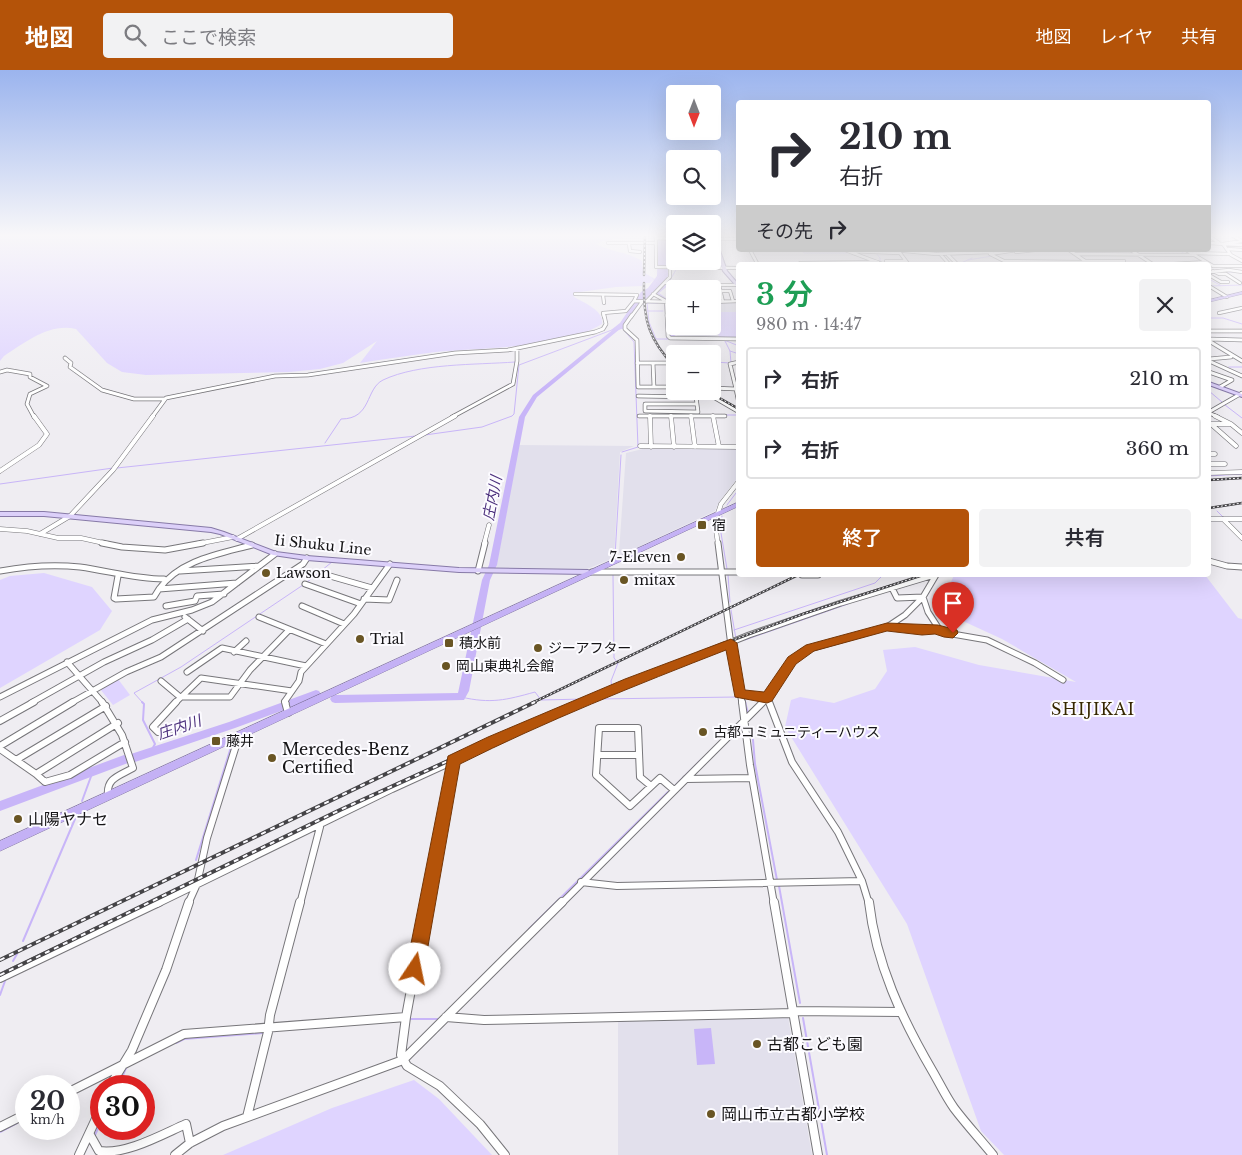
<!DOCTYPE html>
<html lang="ja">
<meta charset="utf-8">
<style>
:root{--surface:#fff;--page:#f2f2f3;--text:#2b2b33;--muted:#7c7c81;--line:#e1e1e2;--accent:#b45309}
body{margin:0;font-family:"Libre Baskerville","Noto Sans JP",serif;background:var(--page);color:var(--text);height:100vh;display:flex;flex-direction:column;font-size:19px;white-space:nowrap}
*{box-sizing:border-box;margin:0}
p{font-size:16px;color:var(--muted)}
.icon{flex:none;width:28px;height:28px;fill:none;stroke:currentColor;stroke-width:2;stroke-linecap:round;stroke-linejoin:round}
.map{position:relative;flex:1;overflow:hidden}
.sheet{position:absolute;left:736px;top:192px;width:475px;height:315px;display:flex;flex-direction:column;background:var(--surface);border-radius:5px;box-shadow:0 5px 20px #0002}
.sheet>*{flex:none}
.top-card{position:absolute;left:736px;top:30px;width:475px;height:152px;border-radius:5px;box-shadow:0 5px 20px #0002;background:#fff;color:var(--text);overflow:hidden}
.needle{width:32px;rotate:180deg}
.tools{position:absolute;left:666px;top:15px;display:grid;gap:10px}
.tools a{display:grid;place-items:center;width:55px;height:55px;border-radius:5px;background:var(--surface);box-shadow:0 5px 20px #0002;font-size:25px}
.speed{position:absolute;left:15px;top:1005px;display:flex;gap:10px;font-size:25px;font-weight:700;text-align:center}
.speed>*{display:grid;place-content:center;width:65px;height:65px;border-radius:50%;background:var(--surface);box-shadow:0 5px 20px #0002;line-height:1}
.speed small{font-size:12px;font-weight:400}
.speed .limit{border:8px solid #d22;background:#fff;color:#111}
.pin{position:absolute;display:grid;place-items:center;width:42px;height:42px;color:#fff;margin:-51px -21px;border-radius:50% 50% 50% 0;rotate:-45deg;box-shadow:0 0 5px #0007}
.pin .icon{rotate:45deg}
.me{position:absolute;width:55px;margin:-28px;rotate:11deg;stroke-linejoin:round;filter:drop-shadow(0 0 4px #0008)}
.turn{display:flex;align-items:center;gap:18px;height:105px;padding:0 20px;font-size:22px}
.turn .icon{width:65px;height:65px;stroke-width:2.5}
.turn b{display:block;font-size:35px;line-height:42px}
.then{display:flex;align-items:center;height:48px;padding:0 20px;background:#0003;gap:10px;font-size:19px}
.round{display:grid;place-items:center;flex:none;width:52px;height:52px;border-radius:5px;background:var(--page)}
.head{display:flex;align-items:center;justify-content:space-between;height:85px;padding:0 20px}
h1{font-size:30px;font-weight:600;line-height:38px;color:#1e9e55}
.button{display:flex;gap:10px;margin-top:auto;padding:10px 20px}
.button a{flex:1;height:58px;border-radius:5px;background:var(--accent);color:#fff;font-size:20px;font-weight:600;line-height:58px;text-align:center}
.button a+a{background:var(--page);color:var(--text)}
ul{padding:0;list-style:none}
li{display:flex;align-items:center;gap:15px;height:62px;margin:0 10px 8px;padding:0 10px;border:2px solid var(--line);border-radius:5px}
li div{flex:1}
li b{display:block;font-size:19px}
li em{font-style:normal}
header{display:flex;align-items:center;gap:30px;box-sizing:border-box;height:70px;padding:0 25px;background:var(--accent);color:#fff}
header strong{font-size:24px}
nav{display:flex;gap:28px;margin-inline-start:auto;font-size:18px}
.search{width:350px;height:45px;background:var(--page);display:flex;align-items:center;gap:12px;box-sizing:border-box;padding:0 18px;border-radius:5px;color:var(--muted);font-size:19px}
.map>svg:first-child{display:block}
.built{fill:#e2e0ec}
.green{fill:#dfd4ff}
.water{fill:#c8b5f8}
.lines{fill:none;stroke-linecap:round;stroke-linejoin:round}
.stream-far1{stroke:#c8b5f8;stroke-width:1}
.stream{stroke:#c8b5f8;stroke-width:2}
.river{fill:#c8b5f8;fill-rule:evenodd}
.minor-far5-casing{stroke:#77767a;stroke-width:4}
.minor-far4-casing{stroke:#77767a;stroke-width:4.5}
.minor-far3-casing{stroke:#77767a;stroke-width:5}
.minor-far2-casing{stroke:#77767a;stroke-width:7}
.minor-far1-casing{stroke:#77767a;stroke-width:8}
.minor-casing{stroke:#77767a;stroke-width:10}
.major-casing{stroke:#877aa7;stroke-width:2}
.highway-casing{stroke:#877aa7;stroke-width:1}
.minor-far5{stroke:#fff;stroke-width:2.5}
.minor-far4{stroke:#fff;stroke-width:3}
.minor-far3{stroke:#fff;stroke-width:4}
.minor-far2{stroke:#fff;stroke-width:5}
.minor-far1{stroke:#fff;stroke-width:6}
.minor{stroke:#fff;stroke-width:8}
.major{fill:#dcd0f9;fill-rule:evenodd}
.highway{fill:#c4b1f5;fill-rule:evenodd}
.rail-far1-casing{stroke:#454447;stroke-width:2.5}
.rail-casing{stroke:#454447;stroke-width:4}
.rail-far1{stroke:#fcfbff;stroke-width:1;stroke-dasharray:2;stroke-linecap:butt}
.rail{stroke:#fcfbff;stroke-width:2;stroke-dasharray:5;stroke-linecap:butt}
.route{fill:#b45309;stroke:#753606}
.poi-dot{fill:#695524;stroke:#fcfbff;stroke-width:2}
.labels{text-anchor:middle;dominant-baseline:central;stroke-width:4;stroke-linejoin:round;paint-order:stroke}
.poi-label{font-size:14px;fill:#151416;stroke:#fcfbff;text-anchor:start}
.street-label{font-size:14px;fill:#151416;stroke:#fcfbff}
.water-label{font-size:15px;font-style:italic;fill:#4c307d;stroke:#fcfbff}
.quarter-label{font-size:16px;letter-spacing:1px;fill:#362700;stroke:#fcfbff}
.near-poi-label{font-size:16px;fill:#151416;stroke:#fcfbff;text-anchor:start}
</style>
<header>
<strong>地図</strong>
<div class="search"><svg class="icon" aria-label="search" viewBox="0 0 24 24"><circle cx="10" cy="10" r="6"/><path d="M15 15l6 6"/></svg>ここで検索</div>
<nav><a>地図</a><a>レイヤ</a><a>共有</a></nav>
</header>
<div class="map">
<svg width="1242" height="1085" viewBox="0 0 1242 1085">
<rect width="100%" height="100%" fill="#efedf2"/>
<path class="built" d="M739 232V268L681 267 672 264 670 233H675V256H712L713 233Z
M519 375 634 376 620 382 614 488 587 499H496Z
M643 379H739V406L719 432 715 441 621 485 619 482 626 383Z
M788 947 812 1085H618V950Z"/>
<path class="green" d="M0 166H632L603 171 596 174C611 182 628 182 642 191L643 202 655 209 650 213H643L642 216 616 217 573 223 574 227C584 233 604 240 602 254 561 279 484 277 436 282 411 285 385 289 360 293L377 271 343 293 320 299 289 302 146 305 122 302 107 293 76 259C49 253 26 272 4 286L0 291Z
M714 242H739V268H719Z
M44 503 92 517 112 541 100 560 0 618V510L10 506Z
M954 505H1205L1238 548 1242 549V1085H1004L981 1061 907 854 785 657 791 630 800 627 834 633 875 619 887 601 883 580 915 577 979 595 1076 612 1002 569 952 546 945 526Z
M118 609 130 625 113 635 100 619Z
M414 1010 439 1029 492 1085H223L332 1038Z"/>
<path class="water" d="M658 166H667L668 206 665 212 654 222H658L667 213 670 214 659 223 670 231 672 264 678 267 709 268 669 267 668 233 653 223 638 235 624 258 616 261 611 260 620 253 641 222 648 218 657 206Z
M711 958 715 994 697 995 694 959Z"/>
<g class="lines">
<path class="stream-far1" d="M653 166 654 168
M752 180 754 186
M802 180 804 183H847
M1179 180 1185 184
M876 183 880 188V192
M1197 185 1205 184
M968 190 992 186
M959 194 972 188
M1218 202H1234
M1209 209 1220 215
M669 212 681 191
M679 214H720
M1210 216 1242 215
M658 233H647L649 252 656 269H670
M665 235 667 269
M647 241H663
M1209 248H1223L1242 254
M622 258 634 272 638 377 622 382
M724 270 739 276
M725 271 730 281 731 293
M730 281 739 284
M672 292H675
M712 292 731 293
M1229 297H1242
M1209 321 1222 332
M1225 335 1242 348
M725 345H739
M425 365 482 357 512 346 514 344 519 295 612 260
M325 373 341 349C372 349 365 319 383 310 419 293 475 295 515 292
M117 398 416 366
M1209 406 1242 404
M0 414 113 398
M1209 432 1210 434
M727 435 739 419
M1217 441 1223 447
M722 446 720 457 727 499
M615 486 621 385
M728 505 730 532
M306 513 332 492
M731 540 736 569
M734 560 875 513 883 505
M745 570 848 534
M736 573 743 623
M612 618 611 611 618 593 614 588 613 505
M461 627C491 634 506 630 535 622L541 630 584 629
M744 627 746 633
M598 629 737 627
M143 633 134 623 181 597 303 515"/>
<path class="stream" d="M142 632 144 634 143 650 155 674 151 681
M745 632 748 643
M231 655V658
M752 658 755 694 777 810
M675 716 702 689
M82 731 93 701
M196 790 231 677
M434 814 457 693
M779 816 800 933
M529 859 668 722
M23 871 75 749
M13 891 17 884
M0 925 5 911
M803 948 827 1085
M409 949H440
M176 973 184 969 263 963
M118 1016 127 996
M0 1062 17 1053
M95 1065 101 1052"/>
<path class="river" d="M621 253 626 254 537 327 525 347 497 495 490 510 469 621 464 630 335 633 332 632 330 629 332 626 335 625 458 623 482 510 489 495 519 347 533 325Z
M316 620 319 621 321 624 319 627 235 658 135 692 131 690 130 687 131 684 229 652Z
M124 685 128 687 129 690 128 693 0 741V731Z"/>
<defs>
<path id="minor-far5" d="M656 166V197L739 198
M1209 166 1219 173
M1233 166 1242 171
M656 168 675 169
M712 169H739
M1242 171 1223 174 1231 185 1242 191
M608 173H655
M1209 173 1242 175
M629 174 630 181 640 182
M1228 179 1242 180
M750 180 758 195
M845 180 885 195
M894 180 936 184 992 182
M1017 180 990 184 1004 191 1087 192
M1069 180 1091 195
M1131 180 1154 195
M1186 180 1213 196H1242
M848 181 899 183
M1016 182 1035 180
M900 183 909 195
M1191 183 1230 184
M1076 184 1194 185
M941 185 950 195
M948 185 958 195
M886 191H906
M1085 191H1124
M801 195 800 193 878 192
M1158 195 1205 192
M1213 201 1219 204H1226L1240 213
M1209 202 1229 200 1242 202
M1209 205 1221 212H1228
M666 213 677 214V219
M1209 216 1227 227
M693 219V217H719
M720 221H730L733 231
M575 224 637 225 634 231
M653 224 666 231 667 247
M603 225 604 233
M712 227H722
M646 232 670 207V166
M712 232 739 231
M723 232 719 215H735
M1219 243 1242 238
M604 247 603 243 626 241 634 231 675 232
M631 247 642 232"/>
<path id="minor-far4" d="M632 245 625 255V259L637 270 638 317H675
M667 245 668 266 670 268 739 269
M1209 261H1242
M1209 269 1242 270
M1209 271 1242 291
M65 288 71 293 70 297 102 320 134 329H165
M1209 289 1231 287
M1209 291 1242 306
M637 293H668
M653 293 654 317
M0 302 7 300 30 304V307L47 316 30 324 27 334 34 347
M1209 302 1232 310 1220 317
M712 309 714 318
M712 318 736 319 739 334
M738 319H736L730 294 739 292
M703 321 739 342
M638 326 696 327
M645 334H697L698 342 645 341Z
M697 334 696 327 709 326
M1209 342 1242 323
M1209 343 1218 347
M639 346H725
M152 347 166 328 275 306 308 305 455 283 508 280 595 262 603 259 606 254 604 245
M452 347 513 314 517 291V278"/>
<path id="minor-far3" d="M650 346 651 377
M671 346 674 377
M691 346 695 377
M713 346 719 377
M1215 346 1231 354 1242 363
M1231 354H1211L1236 376
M640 376 739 377
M1209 384H1215
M1209 394H1225
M0 401 39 375 47 364 34 346
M1209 403 1242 402
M1209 449H1242
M1223 449 1242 468
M0 459 27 461 58 468H81L108 474
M40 464 70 446 113 400 153 346
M237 469 455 346
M197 474 233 467
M484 474 489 455
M718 474 714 447 718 443 721 434 739 411"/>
<path id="minor-far2" d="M102 473 122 477 165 480 203 473
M718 473 730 568 742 633
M1209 491 1227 496 1242 497
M0 501C27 496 53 494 80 497 109 501 135 509 164 509
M180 501 259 496
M478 501 485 473
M592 502H739
M802 505H818
M118 506 114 528 116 529 154 527 159 519
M330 506 372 518
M237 513 159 519C180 490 219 484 252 475
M305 514 361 534
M892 518 897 528 923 527 928 542 941 562 987 570 1035 593 1063 610
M364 529 389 530 397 510
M166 536 195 531 197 526 224 524
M302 536 344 554
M185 547 203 561
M259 547 326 574
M887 557 922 560 938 559
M234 582 246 571
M67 592 103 633
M187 602 222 578 306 596
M161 611 180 627H230L250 600 289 560
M739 624 767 628 769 633
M0 627 152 550 192 540 212 532 275 484
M31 633 104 592 152 570 188 549
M71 633 126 602 161 587 303 494 307 488
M175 633 201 608 292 621
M286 633 285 631 299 611 301 602 354 544 390 494
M580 633 749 565 841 533 934 505
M762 633C777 616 786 595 803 581L887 557 905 545 923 527 936 505"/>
<path id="minor-far1" d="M102 632 122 665 133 698C119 706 106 708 108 726
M176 632 153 657 158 662 194 653
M285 632 288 643
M742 632 750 695 774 834
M769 632 792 692 838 762 862 811 869 834
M0 651 34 632
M0 676 73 632
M0 679 36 704 118 653
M598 685H639
M16 690 106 636
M36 704 45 712 70 705 125 672
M686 709 752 708
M651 716 640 707 638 658H599L596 705 630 736 660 708 674 720
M581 812 617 816 862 811
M157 834 392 719 583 632
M188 834 197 814 207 768 239 666
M300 834 320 757 319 754
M427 834 453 690
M561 834 763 632"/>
<path id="minor" d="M774 832 818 1085
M869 832C876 894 902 949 933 1002 940 1014 946 1027 954 1038 966 1054 980 1069 993 1085
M0 908 159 832
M792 941 901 942
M406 947 427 832
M446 947 484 950 793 943
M110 1016 132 980 166 900 189 832
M69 1022 184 964 406 947 401 985 407 996 440 1016 480 1054 505 1085
M247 1047 268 962 270 945 300 832
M0 1057 26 1044
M90 1065 99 1081C126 1085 161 1065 186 1054L190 1073
M79 1085 101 1038
M175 1085 190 1073 223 1056 403 990 562 832"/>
<path id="major" d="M712 166H715L727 201 739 215V219L723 201 712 169Z
M1209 312 1242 324V327L1209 315Z
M0 442H44L211 458 224 462 276 482 307 486 459 498 588 500 591 502 588 504 459 502 307 490 273 485 220 464 211 462 44 446H0Z"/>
<path id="highway" d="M1242 222V224L1209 232V230Z
M739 432V436L0 781V771Z"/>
</defs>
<use href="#minor-far5" class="minor-far5-casing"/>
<use href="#minor-far4" class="minor-far4-casing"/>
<use href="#minor-far3" class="minor-far3-casing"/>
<use href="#minor-far2" class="minor-far2-casing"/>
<use href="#minor-far1" class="minor-far1-casing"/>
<use href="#minor" class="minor-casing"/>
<use href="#major" class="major-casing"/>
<use href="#highway" class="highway-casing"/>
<use href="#minor-far5" class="minor-far5"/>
<use href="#minor-far4" class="minor-far4"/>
<use href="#minor-far3" class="minor-far3"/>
<use href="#minor-far2" class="minor-far2"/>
<use href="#minor-far1" class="minor-far1"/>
<use href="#minor" class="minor"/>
<use href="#major" class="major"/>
<use href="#highway" class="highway"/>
<defs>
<path id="rail-far1" d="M644 205 645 166
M644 213C643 250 649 270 675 297
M707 321 739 339
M1209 410 1242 408
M1209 438 1242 433
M532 633 798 505
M575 633 685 588 803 544 923 505"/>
<path id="rail" d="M0 890 535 632
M0 905 340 740 578 632"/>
</defs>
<use href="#rail-far1" class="rail-far1-casing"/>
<use href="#rail" class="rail-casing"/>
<use href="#rail-far1" class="rail-far1"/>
<use href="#rail" class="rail"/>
</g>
<linearGradient id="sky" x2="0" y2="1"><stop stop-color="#9bb4ee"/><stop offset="0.52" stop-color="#f8f7f9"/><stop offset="1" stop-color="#f8f7f9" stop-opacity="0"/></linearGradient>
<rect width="1242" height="318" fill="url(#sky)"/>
<path class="route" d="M887 553 938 555 957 560 958 563 953 568 944 567 935 564 922 565 887 561 814 581 796 594 772 631 767 633 735 627 726 580C636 615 546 651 460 694L424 899 421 905 415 908 409 905 406 899 448 686 488 667 625 609 731 569 737 573 745 620 764 622 788 587 806 575Z"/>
<g class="poi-dot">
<rect x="697" y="450" width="10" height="10" rx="2.5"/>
<circle cx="681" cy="487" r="5"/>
<circle cx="266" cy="503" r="5"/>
<circle cx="624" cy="510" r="5"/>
<circle cx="360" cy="569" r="5"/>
<rect x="444" y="568" width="10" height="10" rx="2.5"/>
<circle cx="538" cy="578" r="5"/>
<circle cx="446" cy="596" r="5"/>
<circle cx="703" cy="662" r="5"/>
<rect x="211" y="666" width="10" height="10" rx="2.5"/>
<circle cx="272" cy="688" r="5"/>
<circle cx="18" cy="749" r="5"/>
<circle cx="757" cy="974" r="5"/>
<circle cx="711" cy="1044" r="5"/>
</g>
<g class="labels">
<g class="poi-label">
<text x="712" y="455">宿</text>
<text x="671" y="487" text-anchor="end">7-Eleven</text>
<text x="276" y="503">Lawson</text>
<text x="634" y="510">mitax</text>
<text x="370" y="569">Trial</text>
<text x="459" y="573">積水前</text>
<text x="548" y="578">ジーアフター</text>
<text x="456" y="596">岡山東典礼会館</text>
<text x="713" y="662">古都コミュニティーハウス</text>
<text x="226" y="671">藤井</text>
</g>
<g class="street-label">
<text transform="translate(323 475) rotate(6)">Ii Shuku Line</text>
</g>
<g class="water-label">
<text transform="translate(492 428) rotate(-79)">庄内川</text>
<text transform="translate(179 657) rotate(-19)">庄内川</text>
</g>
<g class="quarter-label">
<text x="1093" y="639">SHIJIKAI</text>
</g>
<g class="near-poi-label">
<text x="282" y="679">Mercedes-Benz<tspan x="282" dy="18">Certified</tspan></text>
<text x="28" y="749">山陽ヤナセ</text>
<text x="767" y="974">古都こども園</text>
<text x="721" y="1044">岡山市立古都小学校</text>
</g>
</g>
</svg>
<div class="tools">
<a><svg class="needle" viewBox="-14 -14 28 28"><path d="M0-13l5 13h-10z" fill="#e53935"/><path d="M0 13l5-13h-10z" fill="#7c7c81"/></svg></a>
<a><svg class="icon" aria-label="search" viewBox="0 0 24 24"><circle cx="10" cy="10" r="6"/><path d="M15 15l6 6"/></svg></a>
<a><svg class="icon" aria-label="layers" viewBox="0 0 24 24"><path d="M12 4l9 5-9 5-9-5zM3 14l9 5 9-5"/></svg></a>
<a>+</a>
<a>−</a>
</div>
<div class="speed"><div>20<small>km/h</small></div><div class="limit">30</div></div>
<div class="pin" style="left:953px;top:563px;background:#d93025"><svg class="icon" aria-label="arrive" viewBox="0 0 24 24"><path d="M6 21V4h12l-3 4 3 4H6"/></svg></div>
<svg class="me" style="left:415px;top:899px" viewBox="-20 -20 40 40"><circle r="19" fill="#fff"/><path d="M0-13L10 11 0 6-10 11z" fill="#b45309"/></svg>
<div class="top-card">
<div class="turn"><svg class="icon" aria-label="right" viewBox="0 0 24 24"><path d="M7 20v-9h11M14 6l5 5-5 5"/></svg><div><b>210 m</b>右折</div></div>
<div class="then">その先<svg class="icon" aria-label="right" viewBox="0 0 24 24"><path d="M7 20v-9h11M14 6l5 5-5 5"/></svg></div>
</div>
<section class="sheet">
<div class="head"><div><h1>3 分</h1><p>980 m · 14:47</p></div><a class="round"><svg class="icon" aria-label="close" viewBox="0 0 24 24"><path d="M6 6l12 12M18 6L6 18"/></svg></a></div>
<ul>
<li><svg class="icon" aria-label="right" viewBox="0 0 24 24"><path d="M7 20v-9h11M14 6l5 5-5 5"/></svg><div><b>右折</b></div><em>210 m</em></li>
<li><svg class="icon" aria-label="right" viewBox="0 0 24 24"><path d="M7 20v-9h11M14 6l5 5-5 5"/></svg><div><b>右折</b></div><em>360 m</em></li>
</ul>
<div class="button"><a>終了</a><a>共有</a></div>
</section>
</div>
